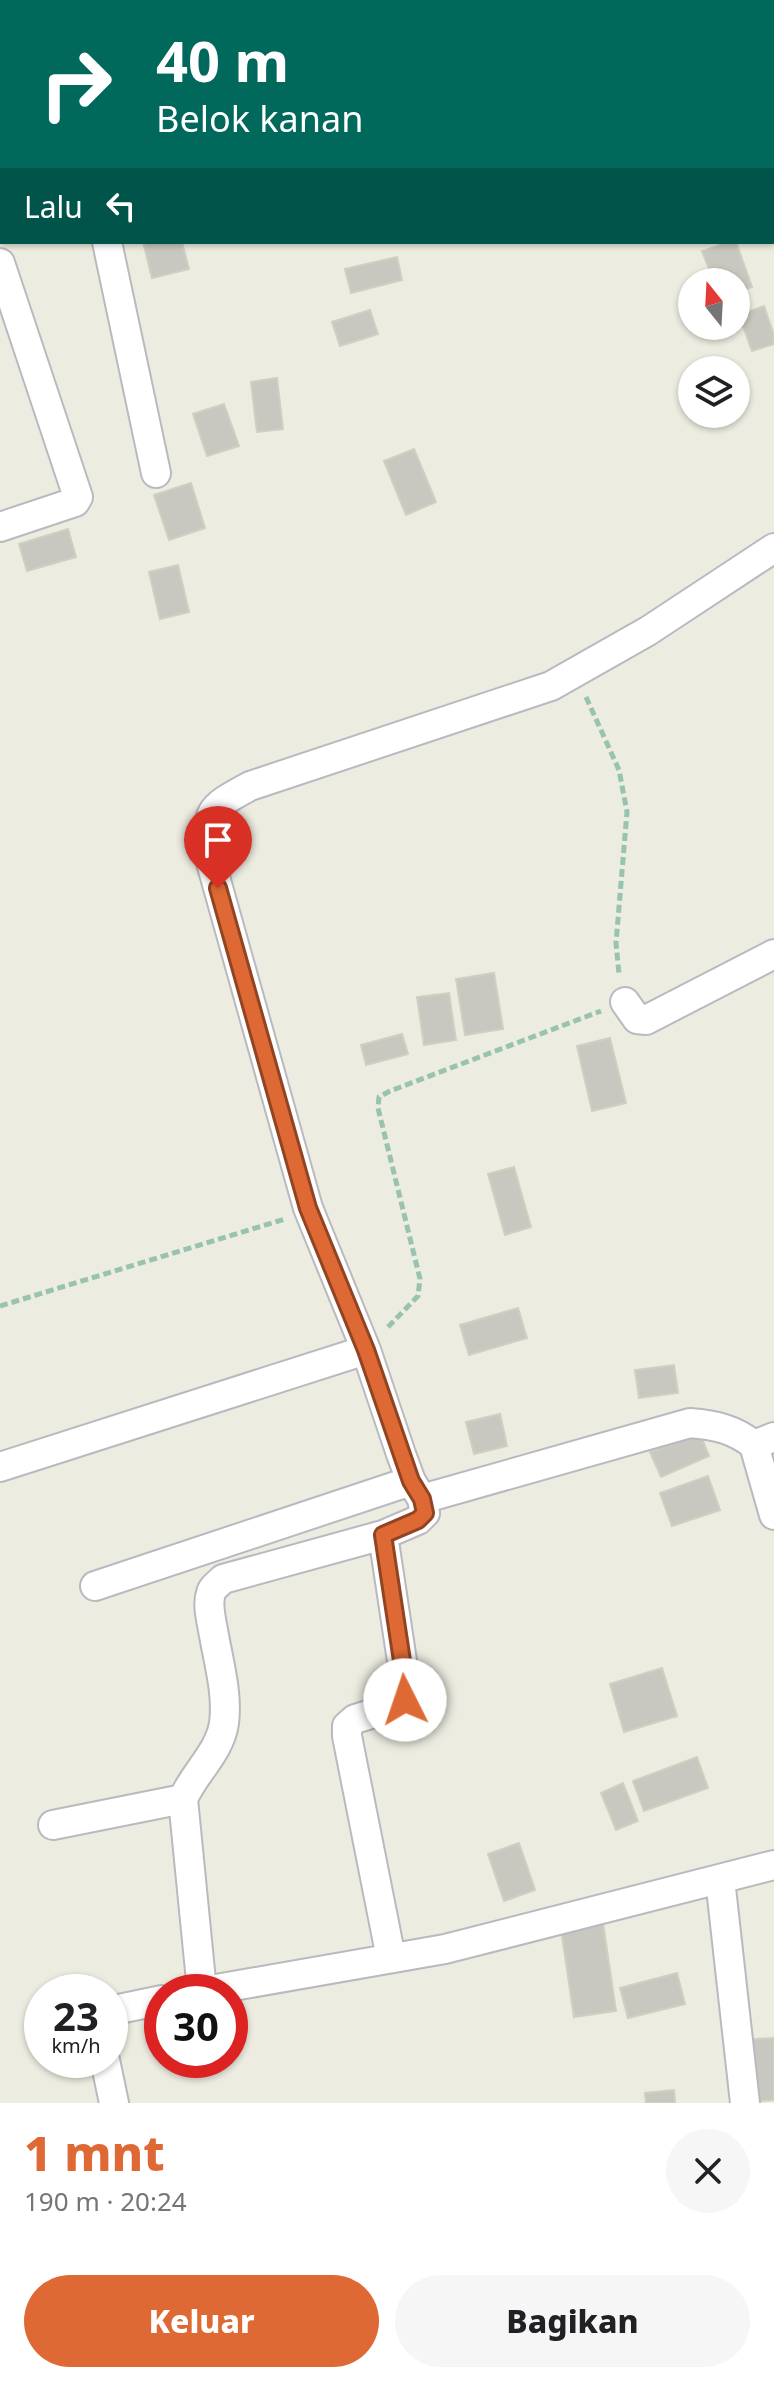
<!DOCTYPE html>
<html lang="id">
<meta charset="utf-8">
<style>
:root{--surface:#fff;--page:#f6f6f6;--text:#202124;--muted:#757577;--accent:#df6934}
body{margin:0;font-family:"Noto Sans",sans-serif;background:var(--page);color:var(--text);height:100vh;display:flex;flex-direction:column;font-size:30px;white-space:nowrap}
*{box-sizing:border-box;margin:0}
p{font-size:26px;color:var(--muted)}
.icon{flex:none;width:44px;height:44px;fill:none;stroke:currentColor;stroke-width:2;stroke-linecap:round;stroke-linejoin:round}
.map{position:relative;height:2103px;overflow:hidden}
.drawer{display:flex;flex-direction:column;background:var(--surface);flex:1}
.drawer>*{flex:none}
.banner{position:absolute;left:0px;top:0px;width:774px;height:244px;box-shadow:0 2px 6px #0004;background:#00695c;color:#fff;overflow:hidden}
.needle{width:52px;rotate:342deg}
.fabs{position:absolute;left:678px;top:268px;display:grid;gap:16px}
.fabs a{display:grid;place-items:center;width:72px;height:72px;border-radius:50%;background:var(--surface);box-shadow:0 2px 6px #0004;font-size:40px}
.speed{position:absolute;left:24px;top:1974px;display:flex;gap:16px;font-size:40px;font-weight:700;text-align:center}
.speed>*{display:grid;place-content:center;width:104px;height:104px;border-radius:50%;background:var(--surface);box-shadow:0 2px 6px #0004;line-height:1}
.speed small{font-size:20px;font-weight:400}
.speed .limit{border:12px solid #d22;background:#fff;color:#111}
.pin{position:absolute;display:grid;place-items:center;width:68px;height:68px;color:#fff;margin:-82px -34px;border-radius:50% 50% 50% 0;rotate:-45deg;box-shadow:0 0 8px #0007}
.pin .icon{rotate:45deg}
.me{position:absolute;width:88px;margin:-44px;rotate:356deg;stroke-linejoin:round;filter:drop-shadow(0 0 6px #0008)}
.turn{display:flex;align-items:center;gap:28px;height:168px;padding:0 24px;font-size:36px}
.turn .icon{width:104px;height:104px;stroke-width:2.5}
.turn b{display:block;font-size:56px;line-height:68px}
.then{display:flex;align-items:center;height:76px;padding:0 24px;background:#0003;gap:16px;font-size:30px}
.round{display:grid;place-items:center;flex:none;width:84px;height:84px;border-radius:42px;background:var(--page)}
.head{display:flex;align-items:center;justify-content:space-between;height:136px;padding:0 24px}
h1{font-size:48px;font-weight:800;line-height:60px;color:var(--accent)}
.cta{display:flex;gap:16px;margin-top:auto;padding:16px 24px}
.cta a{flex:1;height:92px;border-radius:48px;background:var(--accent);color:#fff;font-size:32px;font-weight:800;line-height:92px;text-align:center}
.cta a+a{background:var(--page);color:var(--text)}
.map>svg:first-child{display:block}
.green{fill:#bee3c7}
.building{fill:#c9c8c0;stroke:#d0cfc0;stroke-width:2}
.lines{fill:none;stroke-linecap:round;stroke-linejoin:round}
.street-casing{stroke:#b9b9bf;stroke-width:32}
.path{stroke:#98c3ae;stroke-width:5;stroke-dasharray:8 4;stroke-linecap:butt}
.street{stroke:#fff;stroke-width:28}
.route-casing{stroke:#914422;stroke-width:20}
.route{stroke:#df6934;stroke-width:14}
</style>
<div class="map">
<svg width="774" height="2103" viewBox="0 0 774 2103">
<rect width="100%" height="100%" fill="#ecece1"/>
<path class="green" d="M323 0H739L323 2Z"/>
<path class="building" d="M143 242H182L189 269 152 278Z
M729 242H736L752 287 736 293V282H714L702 251Z
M397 257 402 280 351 293 345 269Z
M764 306 774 335V344L752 351 739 315Z
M370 310 378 334 340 346 332 322Z
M277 378 283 429 257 432 251 382Z
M224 404 239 446 207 456 193 414Z
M414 449 436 502 406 515 384 461Z
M191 483 205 528 169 540 154 495Z
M68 529 76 557 27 571 19 544Z
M178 565 189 612 160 619 149 572Z
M494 973 503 1029 465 1035 456 979Z
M449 993 456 1040 424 1045 417 997Z
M402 1034 408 1054 366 1065 361 1045Z
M610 1038 626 1103 592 1111 577 1046Z
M514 1167 531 1227 505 1235 488 1174Z
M518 1308 527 1338 469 1355 460 1325Z
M674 1365 678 1393 639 1398 635 1370Z
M500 1414 507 1446 474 1454 466 1422Z
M699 1431 709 1456 661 1477 650 1452Z
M708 1476 720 1510 672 1526 660 1493Z
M662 1668 677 1716 624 1732 610 1684Z
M697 1757 708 1788 644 1811 633 1781Z
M623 1783 638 1821 616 1830 601 1793Z
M519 1843 535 1890 504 1901 488 1854Z
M603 1923 616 2011 574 2017 561 1929Z
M677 1973 685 2004 628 2018 620 1988Z
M774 2038V2100L746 2102 741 2040Z
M674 2090 675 2103H646L645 2093Z"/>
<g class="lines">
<defs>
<path id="street" d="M772 3 774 2
M0 203H2
M107 242 156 473
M0 263 78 497 75 502 0 527
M625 1002 637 1019 646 1020 774 954
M774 1437 754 1445 774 1515
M0 1467 366 1350
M422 1499 690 1423C715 1425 734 1429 754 1445
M383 1535 407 1694 400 1705 355 1719 347 1726V1736L391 1958
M95 1586 411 1481
M53 1825 183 1799
M720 1879 745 2103
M202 1991 183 1799C194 1773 220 1752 224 1723 228 1693 218 1660 213 1630 211 1619 207 1604 211 1593 212 1588 219 1583 223 1579L383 1535 418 1520 425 1513 422 1499 411 1481 401 1454 366 1350 308 1208 210 859C206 811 207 809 250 786L551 686 648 631 774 548
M199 1992 445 1949 774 1865
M110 2016 119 2009 162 2000
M105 2060 114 2103"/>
</defs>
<use href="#street" class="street-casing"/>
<path class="path" d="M586 697 619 770 627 812 616 943 619 974
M0 1306 285 1219
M388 1327 418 1296 420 1279 378 1108 379 1097 390 1091 601 1011"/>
<use href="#street" class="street"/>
</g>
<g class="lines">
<defs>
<path id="route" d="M218 888 308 1208 366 1350 411 1481 422 1499 425 1513 418 1520 383 1535 407 1694 405 1700"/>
</defs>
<use href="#route" class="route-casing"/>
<use href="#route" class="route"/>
</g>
</svg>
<div class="fabs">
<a><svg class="needle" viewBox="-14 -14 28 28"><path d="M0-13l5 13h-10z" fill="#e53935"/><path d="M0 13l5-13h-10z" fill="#757577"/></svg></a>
<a><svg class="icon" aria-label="layers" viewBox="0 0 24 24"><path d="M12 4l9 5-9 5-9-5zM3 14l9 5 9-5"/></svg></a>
</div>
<div class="speed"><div>23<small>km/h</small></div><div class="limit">30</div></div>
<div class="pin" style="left:218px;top:888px;background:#d93025"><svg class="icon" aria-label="arrive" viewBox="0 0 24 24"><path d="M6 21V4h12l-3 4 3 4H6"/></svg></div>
<svg class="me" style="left:405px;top:1700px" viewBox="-20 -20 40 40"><circle r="19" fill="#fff"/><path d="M0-13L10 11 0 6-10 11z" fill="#df6934"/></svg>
<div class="banner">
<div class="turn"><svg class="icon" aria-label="right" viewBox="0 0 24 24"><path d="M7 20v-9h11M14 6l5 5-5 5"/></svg><div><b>40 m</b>Belok kanan</div></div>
<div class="then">Lalu<svg class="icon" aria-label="left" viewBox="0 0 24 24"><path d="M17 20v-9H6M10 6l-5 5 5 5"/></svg></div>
</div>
</div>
<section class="drawer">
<div class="head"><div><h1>1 mnt</h1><p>190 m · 20:24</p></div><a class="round"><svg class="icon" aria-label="close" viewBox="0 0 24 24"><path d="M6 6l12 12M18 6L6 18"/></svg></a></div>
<div class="cta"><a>Keluar</a><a>Bagikan</a></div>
</section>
